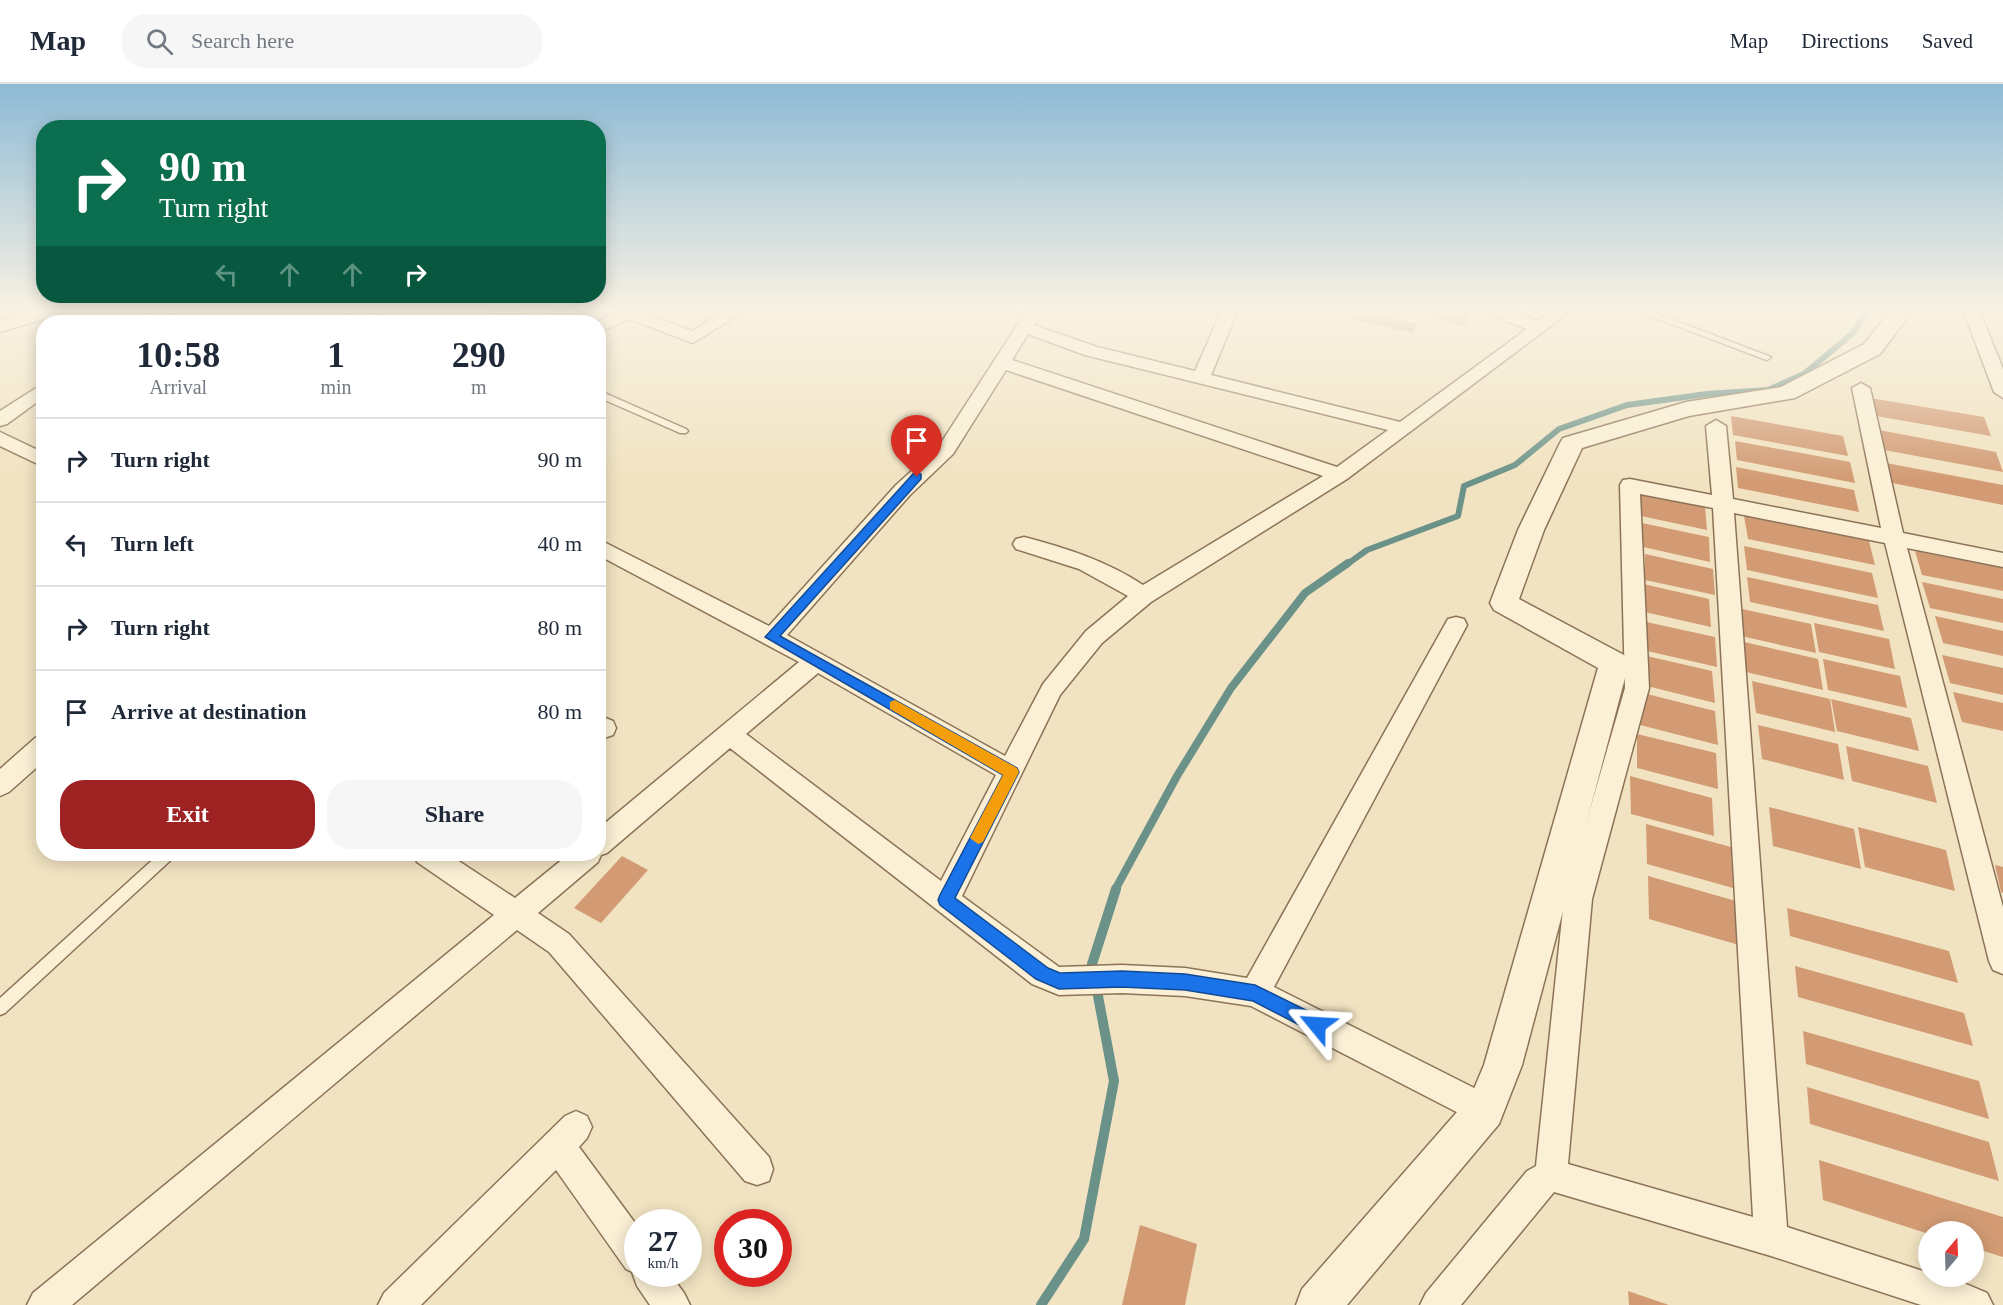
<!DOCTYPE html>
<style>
:root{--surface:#fff;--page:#f6f6f7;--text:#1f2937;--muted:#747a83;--line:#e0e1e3;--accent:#9f2223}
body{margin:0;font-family:"Times New Roman",serif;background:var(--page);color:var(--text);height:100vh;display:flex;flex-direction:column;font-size:22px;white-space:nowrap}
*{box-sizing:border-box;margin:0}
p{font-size:20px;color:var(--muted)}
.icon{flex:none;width:33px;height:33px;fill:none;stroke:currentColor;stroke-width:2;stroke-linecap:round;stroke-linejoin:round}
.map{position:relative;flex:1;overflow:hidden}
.panel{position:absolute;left:36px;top:231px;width:570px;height:546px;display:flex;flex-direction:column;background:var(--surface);border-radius:24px;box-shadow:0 3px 15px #0003}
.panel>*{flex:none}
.hud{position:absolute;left:36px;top:36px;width:570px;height:183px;border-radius:24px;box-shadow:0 3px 15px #0003;background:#0b6e4f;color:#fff;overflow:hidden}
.needle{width:39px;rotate:19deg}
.controls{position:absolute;left:1918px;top:1137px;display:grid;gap:12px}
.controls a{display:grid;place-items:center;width:66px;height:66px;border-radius:50%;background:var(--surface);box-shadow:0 3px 15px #0003;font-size:30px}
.speed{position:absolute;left:624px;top:1125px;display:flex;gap:12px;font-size:30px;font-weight:700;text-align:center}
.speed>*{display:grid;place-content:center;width:78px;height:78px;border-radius:50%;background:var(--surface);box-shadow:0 3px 15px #0003;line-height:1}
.speed small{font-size:15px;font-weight:400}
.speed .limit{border:9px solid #d22;background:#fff;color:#111}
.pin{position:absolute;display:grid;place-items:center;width:51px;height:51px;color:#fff;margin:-62px -26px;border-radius:50% 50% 50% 0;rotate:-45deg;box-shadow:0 0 6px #0007}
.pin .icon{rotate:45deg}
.me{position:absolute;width:66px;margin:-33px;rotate:297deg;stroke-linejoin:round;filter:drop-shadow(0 0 4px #0008)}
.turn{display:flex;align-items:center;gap:21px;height:126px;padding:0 24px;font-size:27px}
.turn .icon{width:78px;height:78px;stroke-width:2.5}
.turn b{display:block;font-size:42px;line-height:51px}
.lanes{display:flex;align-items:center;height:57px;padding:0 24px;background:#0003;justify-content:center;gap:30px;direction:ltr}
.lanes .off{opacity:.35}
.eta{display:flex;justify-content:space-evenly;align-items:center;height:102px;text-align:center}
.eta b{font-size:36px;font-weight:700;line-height:42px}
.cta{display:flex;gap:12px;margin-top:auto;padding:12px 24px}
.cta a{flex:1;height:69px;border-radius:24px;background:var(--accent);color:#fff;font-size:24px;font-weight:700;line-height:69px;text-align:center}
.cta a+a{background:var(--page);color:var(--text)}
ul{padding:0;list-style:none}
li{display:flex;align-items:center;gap:18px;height:84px;padding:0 24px;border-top:2px solid var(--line)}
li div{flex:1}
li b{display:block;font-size:22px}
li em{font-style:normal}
header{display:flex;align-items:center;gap:36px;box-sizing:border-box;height:84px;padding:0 30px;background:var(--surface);border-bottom:2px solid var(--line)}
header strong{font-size:28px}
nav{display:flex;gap:33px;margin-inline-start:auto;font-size:21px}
.search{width:420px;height:54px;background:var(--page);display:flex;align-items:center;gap:15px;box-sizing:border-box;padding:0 21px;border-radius:24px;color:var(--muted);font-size:22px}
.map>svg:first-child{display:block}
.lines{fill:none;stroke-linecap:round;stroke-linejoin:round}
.stream-far2{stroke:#6a9288;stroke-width:6}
.stream-far1{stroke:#6a9288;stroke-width:8}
.stream{stroke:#6a9288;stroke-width:10}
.building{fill:#d29b74}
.service-casing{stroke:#8c7357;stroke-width:3}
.minor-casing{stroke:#8c7357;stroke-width:3}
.tertiary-casing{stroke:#8c7357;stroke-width:3}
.service{fill:#fbf0d5;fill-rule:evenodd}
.minor{fill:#fbf0d5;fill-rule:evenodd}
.tertiary{fill:#fbf0d5;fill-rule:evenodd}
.route{fill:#1a73e8;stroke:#114b97;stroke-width:1.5}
.slow{fill:#f59e0b}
</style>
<header>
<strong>Map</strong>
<div class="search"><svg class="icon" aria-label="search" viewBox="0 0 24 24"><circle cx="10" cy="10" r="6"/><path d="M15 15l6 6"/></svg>Search here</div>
<nav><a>Map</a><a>Directions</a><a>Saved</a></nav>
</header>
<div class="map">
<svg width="2003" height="1221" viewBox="0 0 2003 1221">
<rect width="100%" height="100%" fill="#f1e3c1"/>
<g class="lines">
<path class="stream-far2" d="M1346 481 1367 466 1458 432 1464 402 1515 381 1559 345 1627 321 1707 310 1768 306 1804 290 1853 249 1867 226"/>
<path class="stream-far1" d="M1115 806 1177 692 1231 604 1305 509 1348 479"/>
<path class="stream" d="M1041 1221 1084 1155 1114 997 1092 880 1116 805"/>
</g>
<path class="building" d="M482 226H527L510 237Z
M542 226H581L594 232 582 238H567Z
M1353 226H1358L1417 240 1413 249 1349 234Z
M1436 226H1474L1463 242 1431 233Z
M1870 314 1984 333 1991 352 1876 332Z
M1731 332 1843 352 1848 372 1733 351Z
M1879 346 1996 368 2003 388 1884 366Z
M1735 357 1850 378 1855 399 1737 376Z
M1886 379 2003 401V421L1892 399Z
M1736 383 1854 406 1859 428 1738 404Z
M1641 409 1705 423 1707 446 1641 432Z
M1744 432 1869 457 1875 481 1748 455Z
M1642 439 1709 453 1710 478 1643 463Z
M1744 462 1872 489 1878 514 1747 486Z
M1915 467 2003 484V507L1922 491Z
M1645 470 1713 485 1715 511 1645 496Z
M1747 493 1878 521 1884 547 1750 518Z
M1922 498 2003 515V539L1930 524Z
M1639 499 1709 515 1711 543 1640 527Z
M1738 524 1811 540 1816 569 1741 552Z
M1935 532 2003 547V572L1943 559Z
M1642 537 1715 553 1717 583 1643 566Z
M1814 539 1889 555 1895 585 1819 568Z
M1744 558 1818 575 1823 606 1746 588Z
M1638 570 1712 587 1715 619 1639 600Z
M1942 571 2003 584V611L1950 599Z
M1823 575 1900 592 1907 624 1828 606Z
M1752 597 1830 615 1835 648 1756 629Z
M1639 608 1715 627 1718 661 1640 641Z
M1953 608 2003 619V647L1962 638Z
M1831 615 1911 634 1919 667 1837 647Z
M1758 641 1838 660 1844 696 1762 675Z
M1637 650 1716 669 1718 705 1637 684Z
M1846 662 1928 682 1937 719 1852 697Z
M1630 692 1712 714 1714 752 1631 730Z
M1769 723 1854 745 1861 785 1773 762Z
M1646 740 1731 763 1733 804 1647 780Z
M1858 743 1946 766 1955 807 1865 783Z
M622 772 648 786 601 839 574 824Z
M1995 781 2003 783V809L2001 808Z
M1648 792 1736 817 1739 861 1649 835Z
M1787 824 1949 867 1958 899 1790 852Z
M1795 882 1964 929 1973 962 1798 913Z
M1803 947 1979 997 1989 1035 1806 980Z
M1807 1003 1989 1058 1999 1097 1810 1040Z
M1819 1076 2003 1133V1173L1974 1164V1148L1929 1150 1823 1116Z
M1140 1141 1197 1160 1185 1221H1122Z
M1628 1207 1669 1221H1629Z"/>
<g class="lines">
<defs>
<path id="service" d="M1635 226H1647L1771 273 1767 276 1764 275Z
M598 306 686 345 688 347 686 349H680L598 313Z
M159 770H175L173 774 5 929 0 931V914Z"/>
<path id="minor" d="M38 226H63L61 230 0 248V237Z
M155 226H175L158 238H139Z
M344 226H366L389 238H367Z
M621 226H635L692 247 726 226H746L693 259 629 235 598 249V238H596Z
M1027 226H1043L1034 241 1097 263 1195 287 1222 226H1238L1211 291 1400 338 1527 245 1487 230 1485 226H1508L1537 237 1553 226H1572L1347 395 1151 518 1102 559 1060 611 962 812 1059 883 1122 881 1185 884 1247 894 1448 535 1456 533 1464 535 1467 541 1274 903 1496 1015 1501 1026 1496 1037 1485 1042 1474 1037 1251 922 1185 912 1122 909 1059 911 1032 900 730 664 607 769 601 771 598 778 538 829 569 850 769 1073 773 1085 769 1097 757 1101 745 1097 549 868 517 846 72 1221H27L33 1209 494 831 417 778 414 770H448L515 814 569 770H598V745L799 578 598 471V455L769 542 896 401 939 362ZM1028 250 1085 271 1388 346 1337 383 1012 276ZM1006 286 1323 392 1143 501C1107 477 1066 464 1024 453L1016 455 1013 460 1016 465 1079 485 1128 512 1086 547 1043 600 1005 672 787 551 910 411 953 370ZM818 589 996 691 941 797 746 650Z
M1963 226H1979L2003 285V314L1994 308Z
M44 299V313L7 340 0 342V327Z
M1861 299 1870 304 1903 449 2003 469V483L1907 464 2003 823V890L1993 886 1989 877 1885 459 1734 429 1787 1143 1929 1189V1192C1949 1192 1969 1201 1987 1209L1993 1221H1921L1771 1172 1554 1108 1461 1221H1420L1426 1209 1527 1087 1536 1082 1564 815 1625 604 1620 401 1623 396 1630 395 1712 411 1706 342 1716 336 1726 342 1733 415 1881 444 1852 304ZM1640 410 1713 424 1753 1133 1568 1080 1592 815 1649 604Z
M0 348 44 369V383L0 362Z
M598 631 613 637 616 644 613 651 604 654 598 652Z
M44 651V677L9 708 0 712V685L35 654Z
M576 1027 587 1032 592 1043 587 1054 579 1063 638 1143V1190H670L684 1209 690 1221H650L637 1202 632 1188 626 1185 556 1086 421 1221H378L384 1209 565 1032Z"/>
<path id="tertiary" d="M1891 226H1913L1880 270 1795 314 1689 332 1582 364 1544 446 1519 515 1624 571 1629 579 1522 981 1499 1040 1347 1221H1296L1302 1205 1471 1012 1484 981 1598 584 1494 526 1490 519 1518 446 1560 359 1563 354 1686 318 1781 303 1864 260Z"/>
</defs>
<use href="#service" class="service-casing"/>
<use href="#minor" class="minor-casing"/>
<use href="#tertiary" class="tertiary-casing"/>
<use href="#service" class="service"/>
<use href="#minor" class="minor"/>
<use href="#tertiary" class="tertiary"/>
</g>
<linearGradient id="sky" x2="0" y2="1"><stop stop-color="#8dbad6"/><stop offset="0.57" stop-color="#f9f2e3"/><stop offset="1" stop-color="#f9f2e3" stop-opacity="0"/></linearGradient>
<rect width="2003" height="397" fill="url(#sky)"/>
<path class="route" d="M917 389 921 390V395L780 552 1017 684 1019 688 955 814 1048 884 1060 889 1122 887 1185 890 1255 901 1324 935 1326 941 1324 947 1317 949 1311 947 1253 917 1185 906 1122 903 1059 905 1036 895 940 821 938 816 940 811 1003 691 765 553 913 390Z"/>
<path class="slow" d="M895 616 1017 684 1019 688 983 758 978 760 970 754 1003 691 890 625V618Z"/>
</svg>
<div class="controls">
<a><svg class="needle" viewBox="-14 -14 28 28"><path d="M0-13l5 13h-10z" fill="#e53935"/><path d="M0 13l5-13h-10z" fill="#747a83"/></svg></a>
</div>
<div class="speed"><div>27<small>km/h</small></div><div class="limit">30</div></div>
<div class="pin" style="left:917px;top:393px;background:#d93025"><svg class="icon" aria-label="arrive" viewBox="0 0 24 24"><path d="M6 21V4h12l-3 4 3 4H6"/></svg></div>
<svg class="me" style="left:1317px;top:941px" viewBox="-20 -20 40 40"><path d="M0-17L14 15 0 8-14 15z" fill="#1a73e8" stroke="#fff" stroke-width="4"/></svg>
<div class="hud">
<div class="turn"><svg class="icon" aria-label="right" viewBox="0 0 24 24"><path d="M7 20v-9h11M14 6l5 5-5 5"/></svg><div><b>90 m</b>Turn right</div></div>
<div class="lanes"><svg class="icon off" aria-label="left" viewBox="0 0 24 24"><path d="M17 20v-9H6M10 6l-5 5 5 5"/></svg><svg class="icon off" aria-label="ahead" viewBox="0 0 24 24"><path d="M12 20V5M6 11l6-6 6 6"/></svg><svg class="icon off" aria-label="ahead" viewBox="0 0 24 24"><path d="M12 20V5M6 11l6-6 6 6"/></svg><svg class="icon" aria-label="right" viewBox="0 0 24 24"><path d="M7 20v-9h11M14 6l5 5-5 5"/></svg></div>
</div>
<section class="panel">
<div class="eta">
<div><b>10:58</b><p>Arrival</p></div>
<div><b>1</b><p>min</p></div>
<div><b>290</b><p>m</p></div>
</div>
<ul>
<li><svg class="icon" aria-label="right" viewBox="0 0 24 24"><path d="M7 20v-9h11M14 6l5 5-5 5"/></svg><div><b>Turn right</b></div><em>90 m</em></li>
<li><svg class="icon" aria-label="left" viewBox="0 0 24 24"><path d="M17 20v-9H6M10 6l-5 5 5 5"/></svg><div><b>Turn left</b></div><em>40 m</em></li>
<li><svg class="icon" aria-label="right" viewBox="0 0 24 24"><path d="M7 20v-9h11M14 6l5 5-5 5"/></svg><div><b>Turn right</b></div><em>80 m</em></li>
<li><svg class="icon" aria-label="arrive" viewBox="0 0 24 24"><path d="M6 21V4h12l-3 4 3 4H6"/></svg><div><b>Arrive at destination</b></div><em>80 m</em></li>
</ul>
<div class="cta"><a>Exit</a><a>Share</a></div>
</section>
</div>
